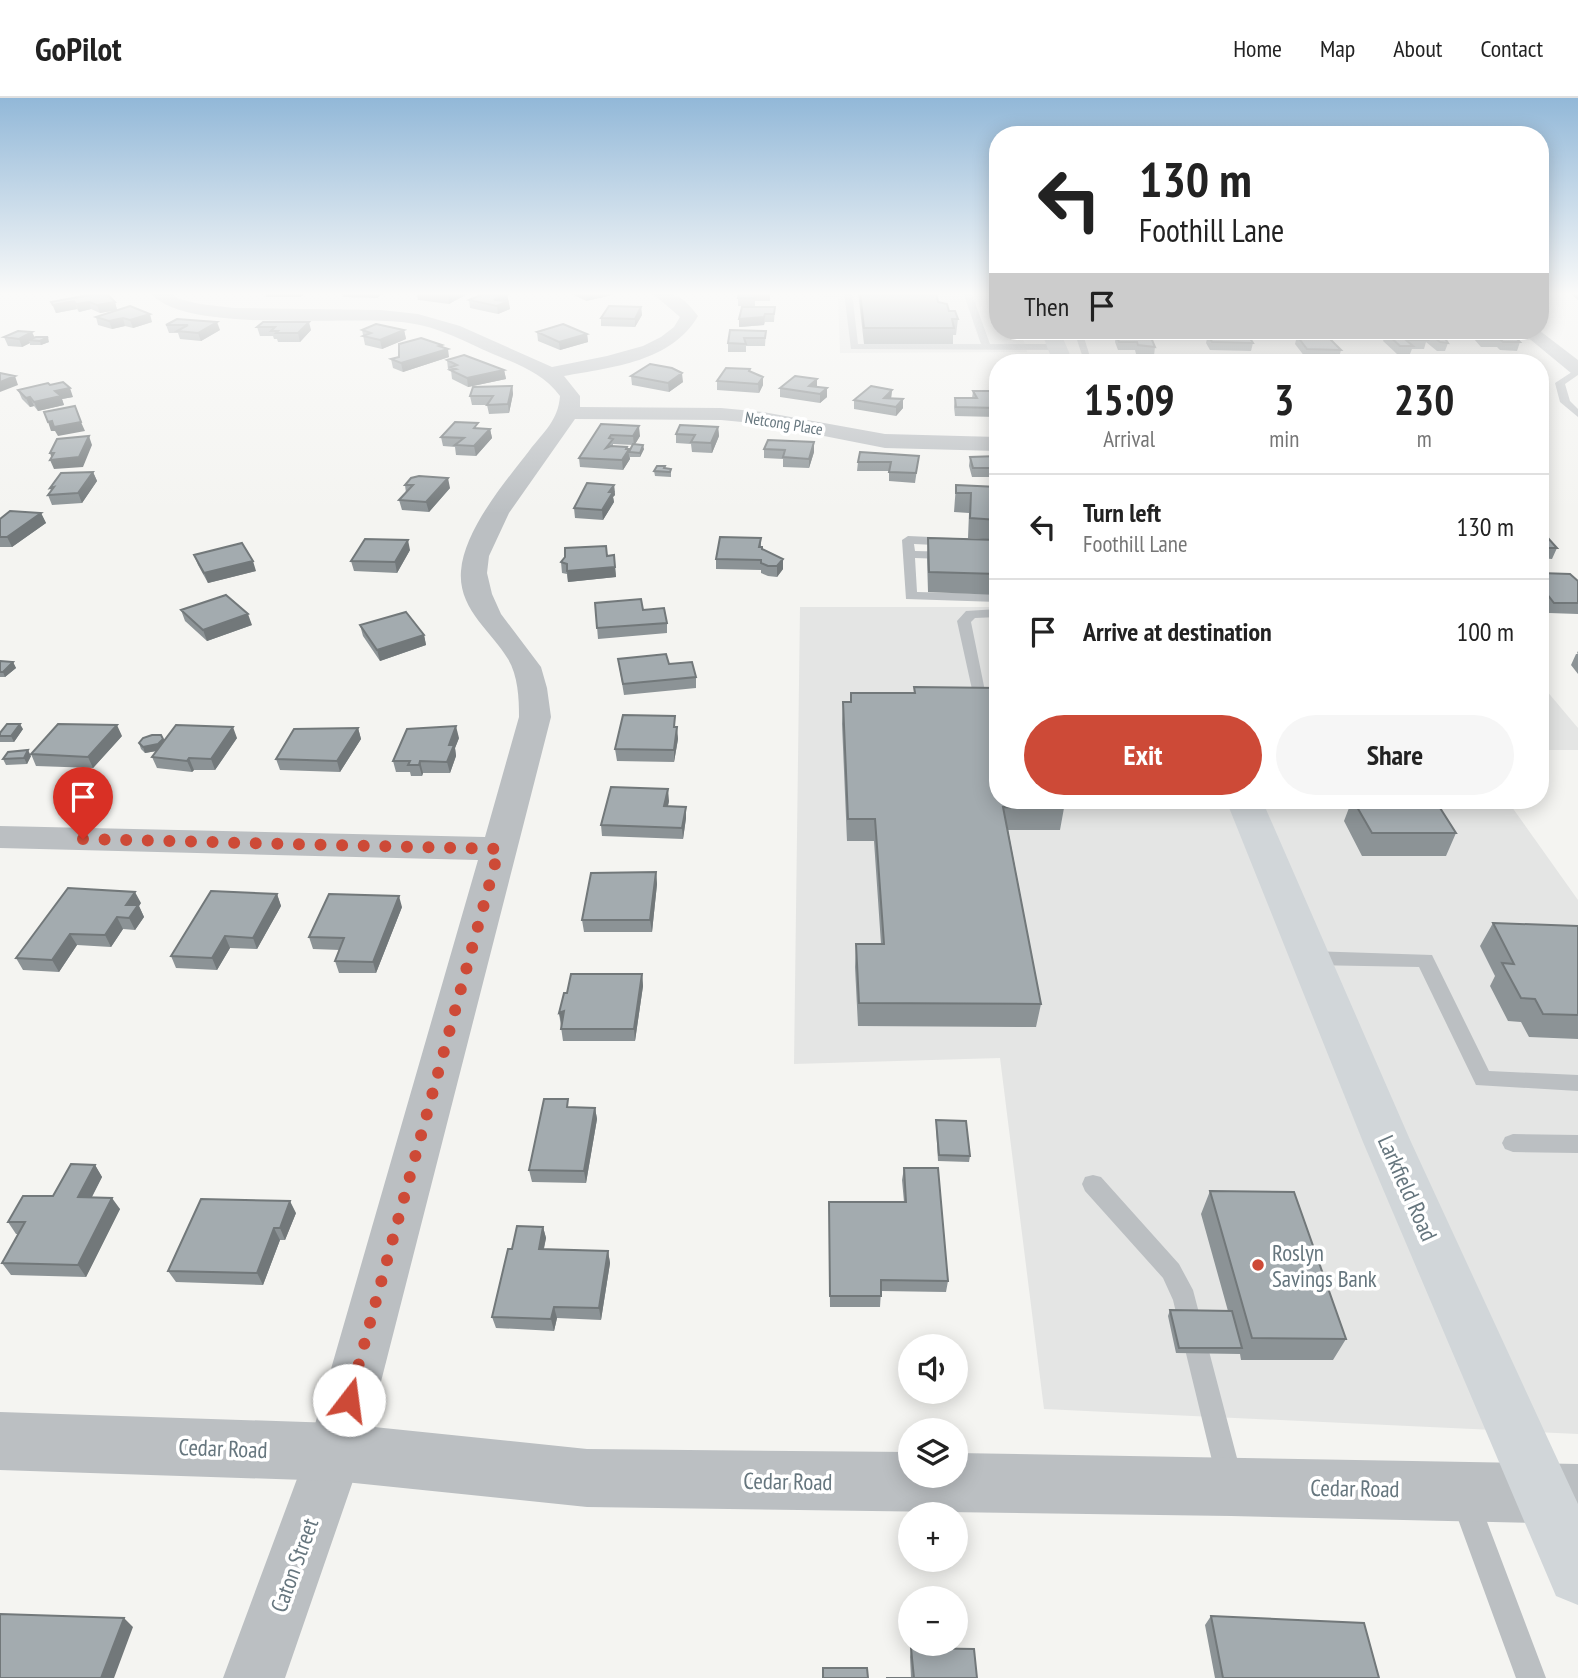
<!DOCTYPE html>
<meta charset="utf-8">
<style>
:root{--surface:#fff;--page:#f6f6f6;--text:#222;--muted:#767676;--line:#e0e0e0;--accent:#cd4a37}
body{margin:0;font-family:"PT Sans Narrow",sans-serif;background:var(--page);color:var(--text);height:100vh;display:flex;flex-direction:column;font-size:26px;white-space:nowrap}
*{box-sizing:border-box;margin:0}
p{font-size:23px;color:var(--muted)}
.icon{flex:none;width:38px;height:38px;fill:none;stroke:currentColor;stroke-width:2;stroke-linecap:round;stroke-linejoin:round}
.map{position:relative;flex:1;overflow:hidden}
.panel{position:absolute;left:989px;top:256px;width:560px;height:455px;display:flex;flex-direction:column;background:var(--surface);border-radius:28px;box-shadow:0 4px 18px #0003}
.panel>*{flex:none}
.hud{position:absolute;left:989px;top:28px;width:560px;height:214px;border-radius:28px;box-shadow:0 4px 18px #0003;background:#fff;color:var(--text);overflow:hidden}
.fabs{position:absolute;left:898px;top:1236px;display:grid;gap:14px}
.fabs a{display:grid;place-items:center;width:70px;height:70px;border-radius:50%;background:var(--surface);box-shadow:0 4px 18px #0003;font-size:35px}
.pin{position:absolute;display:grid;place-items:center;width:60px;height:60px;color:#fff;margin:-72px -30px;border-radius:50% 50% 50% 0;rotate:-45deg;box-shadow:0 0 7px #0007}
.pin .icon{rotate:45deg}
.me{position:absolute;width:77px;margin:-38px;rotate:15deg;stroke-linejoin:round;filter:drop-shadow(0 0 5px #0008)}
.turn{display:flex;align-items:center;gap:24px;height:147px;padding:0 35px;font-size:32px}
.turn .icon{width:91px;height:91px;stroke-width:2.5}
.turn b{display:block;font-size:49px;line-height:60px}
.then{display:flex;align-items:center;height:66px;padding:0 35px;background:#0003;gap:14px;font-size:26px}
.eta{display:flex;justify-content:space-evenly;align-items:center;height:119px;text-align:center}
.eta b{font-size:42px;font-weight:600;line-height:49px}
.button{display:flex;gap:14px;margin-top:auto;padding:14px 35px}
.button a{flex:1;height:80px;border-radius:42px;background:var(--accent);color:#fff;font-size:28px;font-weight:600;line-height:80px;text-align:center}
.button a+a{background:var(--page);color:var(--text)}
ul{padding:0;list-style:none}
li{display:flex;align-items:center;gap:21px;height:105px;padding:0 35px;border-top:2px solid var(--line)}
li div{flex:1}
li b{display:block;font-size:26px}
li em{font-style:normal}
header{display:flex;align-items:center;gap:42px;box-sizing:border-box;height:98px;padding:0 35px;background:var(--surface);border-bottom:2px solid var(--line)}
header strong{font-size:33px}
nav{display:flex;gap:38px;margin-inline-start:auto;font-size:24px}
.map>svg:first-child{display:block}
.built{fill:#e4e5e4}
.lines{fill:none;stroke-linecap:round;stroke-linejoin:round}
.service{fill:#bbbfc2;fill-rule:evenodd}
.minor{fill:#bbbfc2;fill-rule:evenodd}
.tertiary{fill:#bbbfc2;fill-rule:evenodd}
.secondary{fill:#d1d6d9;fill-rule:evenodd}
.wall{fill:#8c9396}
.shaded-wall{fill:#72787a}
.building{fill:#a3abaf;stroke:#72787a;stroke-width:2}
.route{stroke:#cd4a37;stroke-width:12;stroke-dasharray:0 21.6}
.poi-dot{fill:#cd4a37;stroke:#fff;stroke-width:2.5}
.labels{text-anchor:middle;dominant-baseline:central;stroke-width:7;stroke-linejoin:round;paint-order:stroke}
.far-street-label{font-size:16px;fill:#66767e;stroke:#fff}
.near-street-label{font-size:23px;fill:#66767e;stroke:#fff}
.near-poi-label{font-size:23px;fill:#66767e;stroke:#fff;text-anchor:start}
</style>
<header>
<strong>GoPilot</strong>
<nav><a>Home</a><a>Map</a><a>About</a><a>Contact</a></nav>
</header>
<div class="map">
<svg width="1578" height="1580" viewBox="0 0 1578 1580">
<rect width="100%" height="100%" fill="#f4f4f1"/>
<path class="built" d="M819 194H997L998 233H1021L1027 254 840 255 838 199 819 198Z
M1076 260H1261L1265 264H1078Z
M800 509H997L998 702H1507L1578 802V1336L1044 1311 1000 960 794 966Z
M1540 585 1578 630V652H1540Z"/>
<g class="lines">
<path class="service" d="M844 194H852L858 246H981L963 194H971L990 246H1057L1061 249 1057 252 851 251Z
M1074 233H1082L1091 262 1083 260Z
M1578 270V277L1565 286 1570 303 1578 311V319L1560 304 1555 285Z
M908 438 998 442V450L914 446 915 453 998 455V463L915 460 917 494 998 496V504L906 501 902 442Z
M998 511V519L975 520 971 524 985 593 983 596H973L957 523 966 513Z
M1310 853 1432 857 1489 973 1578 977V993L1476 987 1419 869 1310 867 1303 865 1301 860 1303 855Z
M1513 1036 1578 1037V1055L1513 1054 1505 1051 1502 1045 1505 1039Z
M1093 1077 1101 1079 1179 1166 1193 1192 1243 1383 1239 1392 1230 1396 1221 1392 1217 1383 1173 1202 1163 1180 1085 1093 1082 1086 1085 1079Z
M1465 1388 1475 1392 1546 1580H1516L1451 1402 1455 1392Z"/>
<path class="minor" d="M149 194H169L179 201 200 206 234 210 381 212 418 216 460 228 552 269 607 258 643 248 661 239 674 229 680 219 651 194C675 194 683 198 698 218 671 264 613 269 564 278L580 298V309L721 310 763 314 885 336 998 339V353L885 350 763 326 721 322 575 321 509 415 489 458 487 475 492 496 501 516 541 569 547 590 551 619 363 1354 285 1580H223L307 1354 478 762 0 750V728L485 739 519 619C519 600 518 578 508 561 491 533 458 511 461 473 464 432 505 384 529 353 544 333 558 323 560 298 544 276 518 266 493 256 466 244 439 229 409 225 351 216 185 238 149 194Z
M1085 233H1261L1252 238H1094Z
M1520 233H1540L1578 262V277L1571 275Z"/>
<path class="tertiary" d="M0 1314 335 1325 587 1351 910 1354V1377H956V1355L1578 1366V1426L1231 1418 587 1409 335 1383 0 1372Z"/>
<path class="secondary" d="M1041 233H1060L1073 264H1053Z
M1226 702H1262L1411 1044 1578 1406V1507L1556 1498 1363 1044Z"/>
</g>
<path class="wall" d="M265 194H306L301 199H266Z
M342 194H383L377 200 343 199Z
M416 194H466L467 196 449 206 418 202Z
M572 194H612V197L586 203 572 196Z
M738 194H770V203H755V208H738Z
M858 194H936L938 204 958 221 956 237H953V246H864Z
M1572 194H1578V202L1572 197Z
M507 196 510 211 498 216 470 210 469 202Z
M51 204H115L117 212 100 215 91 211 79 214 77 211 56 215Z
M130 208 152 224 133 230 125 228 112 231 98 227 96 219Z
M641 209 642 217 635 229 601 228V220Z
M775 209 774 224H765L764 227 739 229Z
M177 221 220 232 201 243 180 241 178 235H169L166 227Z
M263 224 311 232 300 244H278L277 241H274L273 238H260L257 229Z
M362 232H404L406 241 382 251 365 247Z
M766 233 765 248H746V254H728V245Z
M1477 233 1520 244 1517 253 1500 252 1497 249H1481L1474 241Z
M537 234 587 236 588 244 560 252 538 243Z
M1427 234 1448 245 1445 253H1437L1426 244 1424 251H1412L1410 256H1397L1383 243 1386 235 1425 241Z
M1116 236 1155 249 1154 258 1136 256 1135 252H1118L1115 244Z
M1208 236 1253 245 1251 253 1210 252 1206 245Z
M1297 238 1341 252 1339 260 1305 259 1295 246Z
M4 239H35L49 244 41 247H30V245L22 249 8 248Z
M443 249 449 259 403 274 393 270 391 261Z
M447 262 504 272 506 281 468 289 452 281 451 272 448 271Z
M750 273 763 279V287L759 295 717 292V283Z
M631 278 683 284 669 294 632 287Z
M50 287 73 299 62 301 64 307 38 313 34 308 30 309 22 301 18 292Z
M512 288 513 296 509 315 489 316 487 307H472L470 298Z
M817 289 827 299 820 305 780 299V290Z
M892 292 891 300 903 310 896 318 854 311V302Z
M973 293 997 310 996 319 955 318 954 309 955 300H972Z
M601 326 640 338 635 346 644 351 640 359H630L629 354 633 347 613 346V348L627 349 628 351H629L630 361 623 372 580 369 579 360Z
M718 329 719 338 712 355 692 354 691 346 676 345V336Z
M479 330 490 331 492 340 476 358 456 357 455 349 443 348 441 339Z
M814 344V354L809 370 783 369V361L764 360V351Z
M919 358 915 385 889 383V373H857L858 364Z
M998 358V387H993L990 379H972L969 368 970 359Z
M665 370 671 371V379L655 378 654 373Z
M93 374 97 383 82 405 52 407 48 397 51 393 50 390Z
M405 387 450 390 429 414 402 412 399 402 406 395Z
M614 387 615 397 613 399 614 404 603 422 575 420 574 410Z
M956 387 998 389V442L968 440 969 415 954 414Z
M41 415 46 425 12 449H0V421Z
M761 440V449L762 452 783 461V471L777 479 768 478 761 475V472L716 471V461Z
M928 440 998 442V497L928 494 927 460Z
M1540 440 1557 450 1552 461 1540 460Z
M410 452 397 475 354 473 351 463Z
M194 457 256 473 208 485 198 467Z
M614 457 616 479 568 484 567 476 562 475 561 464Z
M1540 475 1578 483V516L1549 515 1540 504Z
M595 505 643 512 667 525V535L598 541Z
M991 506H998V566L989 527Z
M181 512 252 527 207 543 185 523Z
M360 527 424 537 426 547 380 563 363 538Z
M1578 553V576L1571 567 1576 556H1578L1577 555Z
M618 561 669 566 696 579V590L624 597Z
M0 563 13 564 16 570 5 579H0Z
M914 589 1064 710 1060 732H1008L1041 906 1036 929 858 928 855 869 856 846H881L874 743H847L842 626 843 604H850L851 595H914Z
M676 629 678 641 674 664 617 663 615 651Z
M358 630 361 641 340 674 280 672 276 661Z
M23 631 14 644H0V635Z
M122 638 93 670 36 668 31 656Z
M237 640 215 672H194L192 674 157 670 152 659 157 653 145 655 141 651 139 645 163 641 164 643Z
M459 640 455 650 456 658 450 675H423L422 678H411L410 674H396L393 663Z
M31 658 27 666 6 667 3 661Z
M1352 702H1435L1456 735 1446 758H1362L1344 723Z
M669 703 668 708 686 720 683 741 602 738 601 727Z
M656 774 657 786 652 834H584L582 822Z
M277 796 281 808 257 851 230 850 217 872 176 870 171 858Z
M141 805 139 808 144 819 135 832 123 831 111 849 77 847 59 874 23 872 16 860Z
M402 809 376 875H339L335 863 340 852 313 851 309 839Z
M1493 825 1578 828V941L1529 939 1521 924 1508 923 1490 888 1495 878 1480 848Z
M642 876 643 888 635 943H563L559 915 567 895Z
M570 1009 595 1010 597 1021 586 1085 532 1084 529 1072Z
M936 1022 970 1058 969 1064 938 1063 936 1028Z
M95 1067 102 1079 92 1099 120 1111 86 1179 11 1177 2 1165 19 1136H16L8 1124 53 1098Z
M904 1070 948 1183 946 1194 881 1193 880 1209H830L829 1104H904L902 1082Z
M1210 1093 1346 1241 1333 1262H1241L1240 1256 1176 1255 1168 1218 1170 1212 1228 1213 1201 1116Z
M296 1115 285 1142H280L263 1187 176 1184 168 1173Z
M543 1129 546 1140 544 1151 608 1153 610 1165 601 1222 557 1220 554 1233 496 1230 492 1219Z
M1211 1518 1379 1580H1215L1205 1527Z
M911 1550 977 1580H911L910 1559Z"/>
<path class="shaded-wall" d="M376 194H383L377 200Z
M454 194H466L467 196 449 206 448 198Z
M588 194H612V197L586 203 585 195Z
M507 196 510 211 498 216 497 208 494 202Z
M74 203 77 211 56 215 53 207Z
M89 204 91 211 79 214 76 206Z
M115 204 117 212 100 215 97 207Z
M641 209 642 217 635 229V221Z
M150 216 152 224 133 230 130 222Z
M765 216 764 227 739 229V221Z
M123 220 125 228 112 231 109 223Z
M217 224 220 232 201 243 198 235Z
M309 224 311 232 300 244 298 235Z
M404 232 406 241 382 251 380 242Z
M32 234 36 242H28L30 245 22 249 19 241Z
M587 236 588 244 560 252 559 244Z
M48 239 49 244 41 247 40 243Z
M442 247 443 252 448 251 449 259 403 274 401 265Z
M504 272 506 281 468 289 467 280Z
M682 275 683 284 669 294 668 285Z
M15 278 18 287 0 294V284Z
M763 279V287L759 295 758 286Z
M817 281V290L809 288Z
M512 288 513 296 509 315 508 306Z
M70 290 73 299 62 301 64 307 38 313 34 304 55 293Z
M827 290V299L820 305V296Z
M892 292 891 301 884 300Z
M30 299 34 308 30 309 26 300Z
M903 301V310L896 318V309Z
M52 323 81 324 85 333 58 338 55 333H51L48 324Z
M639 328 640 338 634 348 633 338Z
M718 329 719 338 712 355 711 345Z
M490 331 492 340 476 358 474 348Z
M89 338 92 347 83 369 54 371 50 362 52 361 50 355H54Z
M814 344V354L809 370V361Z
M643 347 644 351 640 359V355Z
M627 349 630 361 623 372 622 362Z
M93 374 97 383 82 405 78 395Z
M448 380 450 390 429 414 426 404Z
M614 387 615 397 613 399 614 404 603 422 602 412 609 394Z
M41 415 46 425 12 449 7 439Z
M408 442 410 452 397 475 395 464Z
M783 461V471L777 479V468Z
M253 463 256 473 208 485 204 475Z
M615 469 616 479 568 484 567 473Z
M248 516 252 527 207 543 203 532Z
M424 537 426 547 380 563 377 552Z
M13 564 16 570 5 579 3 574Z
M20 626 23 631 14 644 11 638Z
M117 627 122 638 93 670 88 659Z
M456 628 459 640 455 650 456 658 450 675 447 664 449 647Z
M233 629 237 640 215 672 211 661Z
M677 629 678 641 674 664V652Z
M358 630 361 641 340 674 337 663Z
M163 641 166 646 161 652 145 655 143 649Z
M28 652 31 658 27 666 24 660Z
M189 660 194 672 192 674 187 663Z
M420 663 423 675 422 678 419 667Z
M668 691 669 703 665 719 664 708Z
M686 709V720L683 741 682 730Z
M656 774 657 786 652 834 650 822Z
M135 794 141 805 139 808 144 819 135 832 129 820 126 807Z
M277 796 281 808 257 851 253 840Z
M399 798 402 809 376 875 373 864Z
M117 819 123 831 111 849 105 837Z
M70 836 77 847 59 874 52 862Z
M225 838 230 850 217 872 212 860Z
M642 876 643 888 635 943 634 931Z
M564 913 562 927 559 915Z
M595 1010 597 1021 586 1085 584 1073Z
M95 1067 102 1079 86 1110 78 1099Z
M112 1100 120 1111 86 1179 78 1167Z
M290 1103 296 1115 285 1142 280 1130Z
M543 1129 546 1140 541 1162 539 1151Z
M274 1130 280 1142 263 1187 257 1175Z
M608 1153 610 1165 601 1222 599 1210Z
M554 1209 557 1220 554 1233 551 1221Z
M124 1520 133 1529 114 1580H101Z"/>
<path class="building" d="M105 194 115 204 97 207 89 204 76 206 74 203 53 207 51 204Z
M421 194H454L448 198Z
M488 194H496L507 196 494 202 508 203 497 208 469 202Z
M738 194H770L753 195 755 200H738Z
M860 194H936L938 204 947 206 949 213H955L958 221H952L954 230H864Z
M130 208 150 216 130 222 123 220 109 223 96 219Z
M609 208 641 209 635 221 601 220Z
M742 209H775L774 216H765L764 219 739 221Z
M177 221 217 224 198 235 177 233 188 227H166Z
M263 224H309L298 235H276L278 233H271L275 229H257Z
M376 226 404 232 380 242 363 238 371 235 362 232Z
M563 226 587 236 559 244 537 234Z
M730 232 766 233 765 240H744L746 246 728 245Z
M18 233 32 234 19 241 4 239Z
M1477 233 1510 234 1520 244H1503L1500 241 1484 240Z
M1427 234H1441L1448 245 1440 244Z
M1386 235H1418L1427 242H1406L1413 248H1400Z
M1116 236 1150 237 1155 249 1138 247 1137 244H1119Z
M1208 236 1248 237 1253 245 1212 244Z
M1326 237 1341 252 1307 251 1297 238Z
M36 239H48L40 243 28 242Z
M421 240 442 247 439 248 448 251 401 265 391 261 399 259V246Z
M464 257 504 272 467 280 450 272 456 271 451 269 457 267 447 262Z
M1156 257 1213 258 1217 264H1160Z
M650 266 672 270 682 275 668 285 631 278Z
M726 270 750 271 749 273 763 279 758 286 717 283Z
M0 275 15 278 0 284Z
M795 278 817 281 809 288 827 290 820 296 780 290Z
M63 284 70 290 55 293 61 298 34 304 30 299 26 300 18 292 48 285 50 287Z
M512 288 508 306 487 307 493 298H470L473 289Z
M871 288 892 292 884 300 903 301 896 309 854 302Z
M973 293H994L997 310 956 309 955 300H977Z
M75 308 81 324 54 329 52 323 48 324 44 314Z
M455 324 478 325 474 330 490 331 474 348 455 347 464 340 441 339Z
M601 326 639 328 633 338 611 337 609 340 613 341 606 350 611 348 627 349 626 351H629L622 362 579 360Z
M680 327 718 329 711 345 691 344 695 337 676 336Z
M89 338 79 359 50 362 54 355H50L57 341Z
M768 342 814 344 809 361 783 359 785 352 764 351Z
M633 346 643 347 640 355 629 354Z
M860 354 919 358 916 375 889 374 891 364H858Z
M998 358V378H994L991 370H973L970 359Z
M657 368H665L664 370 671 371 670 374 654 373Z
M93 374 78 395 48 397 54 389 50 390 61 375Z
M419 378 448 380 426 404 399 402 413 387H405L411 380Z
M587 385 614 387 609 394H613L602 412 574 410Z
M956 387 998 389V422L970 420 971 395H956Z
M10 413 41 415 7 439H0V421Z
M720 439 761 440 759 449H762V451L783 461 777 468H768L761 465V462L716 461Z
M928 440 998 442V476L929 474Z
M1540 440H1548L1557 450H1540Z
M365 441 408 442 395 464 351 463Z
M242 445 253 463 204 475 194 457Z
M606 448 607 458 614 457 615 469 567 473V466L561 464 565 459V450Z
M1540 475 1570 476 1578 483V505H1554L1540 487V481H1543L1540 478Z
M226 497 248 516 203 532 181 512Z
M641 501 643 512 664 510 667 525 597 530 595 505Z
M991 506H998V534Z
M406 514 424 537 377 552 360 527Z
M666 556 669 566 692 564 696 579 623 586 618 561Z
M0 563 13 564 3 574H0Z
M914 589 998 590V702H1062L1064 710 1003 709 1041 906 859 905 856 846H884L875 721H848L843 604H851V595H915Z
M623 617 675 618 674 629H677L674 652 615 651Z
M7 626H20L11 638H0V635Z
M58 626 117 627 88 659 31 656Z
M176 627 233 629 211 661 189 660 187 663 152 659Z
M456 628 449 647H454L447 664 420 663 419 667H408L410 663H393L407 631Z
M358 630 337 663 276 661 294 631Z
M152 637H161L163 641 158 646 143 649 139 645 143 640Z
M28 652 24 660 3 661 8 654Z
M611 689 668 691 664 708 686 709 682 730 601 727Z
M1353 702H1435L1456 735H1372Z
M656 774 650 822H582L591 775Z
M68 790 135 794 126 807H138L129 820 117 819 105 837 70 836 52 862 16 860Z
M211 793 277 796 253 840 225 838 212 860 171 858Z
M329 796 399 798 373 864 335 863 344 840 309 839Z
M1493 825 1578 828V917L1543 916 1535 901 1521 900 1502 865 1514 866Z
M571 876H642L634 931H561L564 913 559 915 564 895H567Z
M544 1001H568L567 1009 595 1010 584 1073 529 1072Z
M936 1022 966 1023 970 1058 939 1057Z
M71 1066 95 1067 78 1099 112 1100 78 1167 2 1165 25 1124H8L23 1098H53Z
M904 1070H938L948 1183 881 1182V1198H830L829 1104H906Z
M1210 1093 1294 1094 1346 1241 1252 1240Z
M201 1101 290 1103 280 1130H274L257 1175 168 1173Z
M517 1128 543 1129 539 1151 608 1153 599 1210 554 1209 551 1221 492 1219 508 1151H512Z
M1170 1212 1232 1213 1242 1250H1179Z
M0 1516 124 1520 101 1580H0Z
M1211 1518 1364 1525 1379 1580H1223Z
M911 1550 974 1551 977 1580H886H914Z
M823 1570H867L868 1580H823Z"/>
<linearGradient id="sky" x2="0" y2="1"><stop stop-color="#92b8d8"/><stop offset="0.47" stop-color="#fafaf9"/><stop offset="1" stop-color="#fafaf9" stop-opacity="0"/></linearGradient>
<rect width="1578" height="416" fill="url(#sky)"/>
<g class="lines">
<path class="route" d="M83 741 499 751 349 1302"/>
</g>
<circle class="poi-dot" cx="1258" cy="1167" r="7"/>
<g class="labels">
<g class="far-street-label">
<text transform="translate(784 325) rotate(9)">Netcong Place</text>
</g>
<g class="near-street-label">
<text transform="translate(1408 1090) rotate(66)">Larkfield Road</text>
<text transform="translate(223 1350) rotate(2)">Cedar Road</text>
<text transform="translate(788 1383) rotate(1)">Cedar Road</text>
<text transform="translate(1355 1390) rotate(1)">Cedar Road</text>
<text transform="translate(294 1467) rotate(-70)">Caton Street</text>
</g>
<g class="near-poi-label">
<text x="1272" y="1154">Roslyn<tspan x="1272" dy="26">Savings Bank</tspan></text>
</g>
</g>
</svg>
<div class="fabs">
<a><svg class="icon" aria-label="sound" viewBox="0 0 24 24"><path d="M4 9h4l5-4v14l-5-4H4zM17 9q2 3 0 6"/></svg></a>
<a><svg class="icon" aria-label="layers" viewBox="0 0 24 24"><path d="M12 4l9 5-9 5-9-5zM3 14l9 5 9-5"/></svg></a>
<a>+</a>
<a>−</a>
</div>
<div class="pin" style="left:83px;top:741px;background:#d93025"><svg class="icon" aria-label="arrive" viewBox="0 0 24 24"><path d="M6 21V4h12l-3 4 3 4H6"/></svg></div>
<svg class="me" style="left:349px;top:1302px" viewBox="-20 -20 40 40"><circle r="19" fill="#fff"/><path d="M0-13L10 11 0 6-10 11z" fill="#cd4a37"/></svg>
<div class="hud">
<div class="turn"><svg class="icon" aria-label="left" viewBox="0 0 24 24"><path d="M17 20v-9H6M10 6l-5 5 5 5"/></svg><div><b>130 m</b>Foothill Lane</div></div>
<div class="then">Then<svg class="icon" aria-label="arrive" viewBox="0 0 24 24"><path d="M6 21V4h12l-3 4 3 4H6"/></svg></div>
</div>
<section class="panel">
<div class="eta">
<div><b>15:09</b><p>Arrival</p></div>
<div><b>3</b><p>min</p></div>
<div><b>230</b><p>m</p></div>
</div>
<ul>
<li><svg class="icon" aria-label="left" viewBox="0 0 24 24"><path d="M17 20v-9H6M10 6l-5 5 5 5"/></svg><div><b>Turn left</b><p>Foothill Lane</p></div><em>130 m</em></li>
<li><svg class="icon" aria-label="arrive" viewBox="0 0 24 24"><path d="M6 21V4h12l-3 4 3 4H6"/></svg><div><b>Arrive at destination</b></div><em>100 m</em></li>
</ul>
<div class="button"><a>Exit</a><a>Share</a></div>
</section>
</div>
